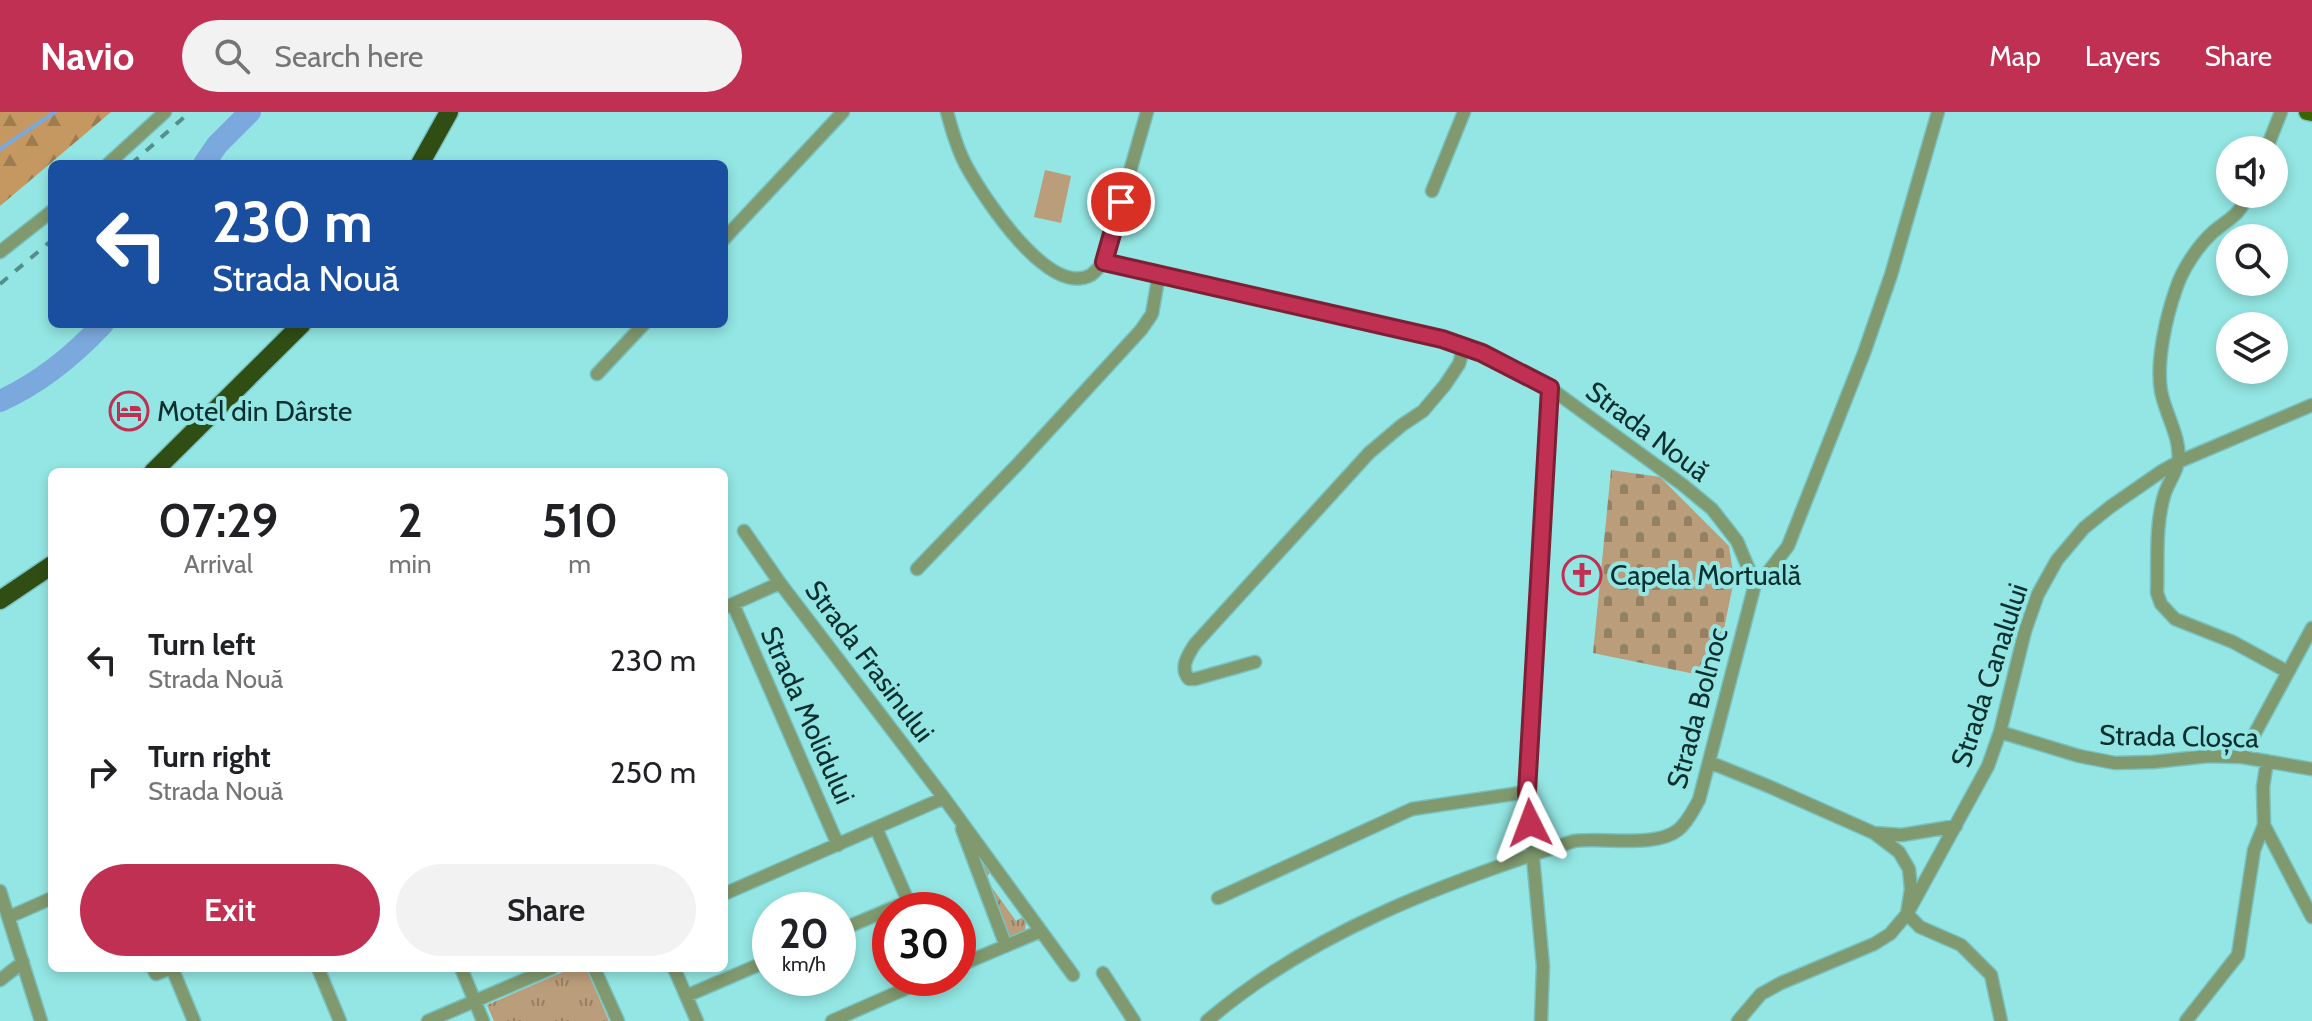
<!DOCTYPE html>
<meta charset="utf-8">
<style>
:root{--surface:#fff;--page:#f2f2f2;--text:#202124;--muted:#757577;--accent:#c03052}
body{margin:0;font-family:Cabin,sans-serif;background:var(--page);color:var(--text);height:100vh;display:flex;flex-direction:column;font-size:30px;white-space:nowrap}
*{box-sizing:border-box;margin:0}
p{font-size:26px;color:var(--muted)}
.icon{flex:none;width:44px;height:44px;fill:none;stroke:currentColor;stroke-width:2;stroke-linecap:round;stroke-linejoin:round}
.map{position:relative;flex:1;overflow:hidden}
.details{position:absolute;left:48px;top:356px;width:680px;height:504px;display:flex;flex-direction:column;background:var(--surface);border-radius:12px;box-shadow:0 4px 12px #0003}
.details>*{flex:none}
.banner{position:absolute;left:48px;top:48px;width:680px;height:168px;border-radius:12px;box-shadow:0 4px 12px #0003;background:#1a4fa0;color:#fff;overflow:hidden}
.fabs{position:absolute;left:2216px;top:24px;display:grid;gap:16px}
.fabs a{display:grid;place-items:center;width:72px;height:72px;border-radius:50%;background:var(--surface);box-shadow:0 4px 12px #0003;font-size:40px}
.speed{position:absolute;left:752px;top:780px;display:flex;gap:16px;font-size:40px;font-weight:700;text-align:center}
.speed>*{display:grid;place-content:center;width:104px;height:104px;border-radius:50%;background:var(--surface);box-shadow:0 4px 12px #0003;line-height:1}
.speed small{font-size:20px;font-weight:400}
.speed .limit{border:12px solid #d22;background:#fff;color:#111}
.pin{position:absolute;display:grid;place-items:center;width:68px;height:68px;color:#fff;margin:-34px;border:4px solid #fff;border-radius:50%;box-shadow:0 2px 8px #0007}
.me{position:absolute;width:88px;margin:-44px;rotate:357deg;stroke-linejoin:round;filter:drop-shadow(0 0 6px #0008)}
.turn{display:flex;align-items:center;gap:28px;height:168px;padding:0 32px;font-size:36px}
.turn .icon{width:104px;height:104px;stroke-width:2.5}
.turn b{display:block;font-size:56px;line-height:68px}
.eta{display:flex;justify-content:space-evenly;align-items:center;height:136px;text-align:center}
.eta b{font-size:48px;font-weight:600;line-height:56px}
.button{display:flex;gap:16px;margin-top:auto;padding:16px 32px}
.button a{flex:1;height:92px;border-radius:48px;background:var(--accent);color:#fff;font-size:32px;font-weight:600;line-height:92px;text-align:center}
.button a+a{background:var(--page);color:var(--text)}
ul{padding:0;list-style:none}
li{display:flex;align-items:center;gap:24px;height:112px;padding:0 32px}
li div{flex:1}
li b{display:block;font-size:30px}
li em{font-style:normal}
header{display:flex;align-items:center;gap:48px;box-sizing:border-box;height:112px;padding:0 40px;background:var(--accent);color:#fff}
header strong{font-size:38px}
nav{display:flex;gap:44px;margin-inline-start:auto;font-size:28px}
.search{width:560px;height:72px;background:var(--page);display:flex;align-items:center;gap:20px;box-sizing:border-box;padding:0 28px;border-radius:44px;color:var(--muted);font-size:30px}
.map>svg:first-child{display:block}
.grass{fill:url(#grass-tufts)}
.forest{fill:url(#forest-firs)}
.cemetery{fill:url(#cemetery-stones)}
.pitch{fill:#ba9d7a}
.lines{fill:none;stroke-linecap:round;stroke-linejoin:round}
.stream{stroke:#7ba9dd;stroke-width:4}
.river{stroke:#7ba9dd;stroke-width:22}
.minor-casing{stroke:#78c1bf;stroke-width:15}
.major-casing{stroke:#78c1bf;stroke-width:19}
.highway-casing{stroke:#78c1bf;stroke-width:21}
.minor{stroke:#80996e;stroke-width:12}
.major{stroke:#3a6500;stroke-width:16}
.highway{stroke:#304d14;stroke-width:18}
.rail{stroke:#528f8d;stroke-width:4;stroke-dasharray:10 10;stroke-linecap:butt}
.route-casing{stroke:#7d1f35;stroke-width:20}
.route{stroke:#c03052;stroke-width:14}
.labels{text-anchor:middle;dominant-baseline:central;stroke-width:8;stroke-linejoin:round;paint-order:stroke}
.poi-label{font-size:28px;fill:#0a2f2e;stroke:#93e6e3;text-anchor:start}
.street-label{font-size:28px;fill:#0a2f2e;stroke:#93e6e3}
</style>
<header>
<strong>Navio</strong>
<div class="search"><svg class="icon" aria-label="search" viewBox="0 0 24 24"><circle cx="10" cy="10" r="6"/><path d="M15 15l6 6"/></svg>Search here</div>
<nav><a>Map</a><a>Layers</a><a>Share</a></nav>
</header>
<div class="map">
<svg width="2312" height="909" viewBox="0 0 2312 909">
<defs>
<pattern id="grass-tufts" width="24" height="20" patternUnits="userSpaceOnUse" patternTransform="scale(2)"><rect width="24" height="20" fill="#ba9d7a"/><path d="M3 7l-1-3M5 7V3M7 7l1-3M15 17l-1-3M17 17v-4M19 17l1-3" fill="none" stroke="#958064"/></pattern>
<pattern id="forest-firs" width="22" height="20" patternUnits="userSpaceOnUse" patternTransform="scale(2)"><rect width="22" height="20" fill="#c49860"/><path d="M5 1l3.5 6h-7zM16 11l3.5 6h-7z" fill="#9d7c50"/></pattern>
<pattern id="cemetery-stones" width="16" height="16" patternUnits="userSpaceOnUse" patternTransform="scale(2)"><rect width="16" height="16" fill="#ba9d7a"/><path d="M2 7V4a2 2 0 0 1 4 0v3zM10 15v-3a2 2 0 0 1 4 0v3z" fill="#958064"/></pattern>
</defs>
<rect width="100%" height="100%" fill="#93e6e3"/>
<path class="grass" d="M980 747 990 761 985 766 1016 809 1023 805 1026 809 1025 819 1012 826 1007 825 978 748Z
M572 856H586L609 909H494L487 893Z"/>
<path class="forest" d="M0 0H111L0 94Z"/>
<path class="cemetery" d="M1611 358 1660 365 1729 434 1734 468 1714 566 1593 541Z"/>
<path class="pitch" d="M1045 58 1071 64 1061 111 1034 105Z"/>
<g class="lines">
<path class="stream" d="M0 37 55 0"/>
<path class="river" d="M204 52 217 33 250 0
M0 289C40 271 73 244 103 212"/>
<defs>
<path id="minor" d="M947 0C952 19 958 40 968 57 985 87 1049 186 1091 163 1095 160 1100 154 1104 150L1147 0
M2266 38 2281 0
M108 52 165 0
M1432 79 1464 0
M2248 82C2239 105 2229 106 2212 121 2197 135 2182 158 2176 177 2166 205 2156 250 2161 279 2165 302 2182 327 2178 350 2176 362 2167 372 2164 384 2155 414 2158 450 2157 481L2161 492 2175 507 2233 530 2288 560
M724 127 843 0
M0 140 52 99
M1104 150 1442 227 1482 241 1550 276 1683 373 1712 397 1737 429 1755 472
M597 262 644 212
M744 419 780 471 944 686 1073 863
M917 457 1017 353 1141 218 1152 202 1159 162
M733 492 838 733
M724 496 780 471
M1255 550 1195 567H1189C1179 556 1188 543 1195 532L1369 341 1402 313 1423 299 1445 273 1459 252 1464 234
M2000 620 2079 644 2115 651 2153 650 2209 644 2242 645 2312 657
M2242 645 2312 516
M2267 649 2263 675 2264 713 2312 805
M1709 650 1768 674 1874 721 1899 740 1909 757 1911 777 1907 802 1920 815 1961 833 1991 863 2001 909
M876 716 912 798
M962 717 1006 834
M1874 721 1902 723 1956 714
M0 779 41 909
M724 782 944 686
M1218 786 1412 697 1527 680
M9 805 52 786
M838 819 909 789
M958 854 1041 819
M153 856 156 862 171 856
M172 856 194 909
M318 856 340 909
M461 856 483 909
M594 856 618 909
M674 856 697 909
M1103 861 1134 909
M0 868 23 850
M686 884 770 848
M428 909 552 856
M832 909 930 866
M1207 909C1311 820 1444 771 1574 729 1603 725 1656 736 1678 718 1688 710 1693 698 1699 688L1755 472 1769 459 1788 434 1864 241 1891 163 1938 0
M1541 909 1543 854 1527 680 1550 276
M1738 909 1761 882 1781 871 1874 832 1890 822 1907 802 1988 654 2000 620 2025 519 2038 482 2057 448 2084 416 2110 395 2162 359 2178 350 2312 293
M2186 909 2238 843 2254 738 2264 713"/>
<path id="major" d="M2307 0 2312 1"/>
<path id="highway" d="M420 52 449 0
M153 360 302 212
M0 488 52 453"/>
</defs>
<use href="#minor" class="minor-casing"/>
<use href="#major" class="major-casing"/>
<use href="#highway" class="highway-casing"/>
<use href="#minor" class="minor"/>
<use href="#major" class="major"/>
<use href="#highway" class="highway"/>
<path class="rail" d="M131 52 190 0
M0 172 52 128"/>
</g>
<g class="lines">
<defs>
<path id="route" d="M1121 90 1104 150 1442 227 1482 241 1550 276 1527 680 1530 711"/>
</defs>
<use href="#route" class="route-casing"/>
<use href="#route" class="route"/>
</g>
<defs>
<symbol id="hotel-ring" viewBox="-11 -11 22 22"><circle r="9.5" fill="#93e6e3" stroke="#c03052" stroke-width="1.5"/><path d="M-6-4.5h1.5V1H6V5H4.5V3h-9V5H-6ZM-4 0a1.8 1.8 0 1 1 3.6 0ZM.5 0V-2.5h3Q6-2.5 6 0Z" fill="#c03052"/></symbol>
<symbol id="church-ring" viewBox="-11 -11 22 22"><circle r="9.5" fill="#93e6e3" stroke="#c03052" stroke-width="1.5"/><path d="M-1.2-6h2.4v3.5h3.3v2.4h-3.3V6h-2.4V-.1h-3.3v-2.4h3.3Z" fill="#c03052"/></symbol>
</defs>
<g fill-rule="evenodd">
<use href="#hotel-ring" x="107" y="277" width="44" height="44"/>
<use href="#church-ring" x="1560" y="441" width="44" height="44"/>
</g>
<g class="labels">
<g class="poi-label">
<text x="157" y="299">Motel din Dârste</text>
<text x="1610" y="463">Capela Mortuală</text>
</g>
<g class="street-label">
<text transform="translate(1648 319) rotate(37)">Strada Nouă</text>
<text transform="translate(870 549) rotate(53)">Strada Frasinului</text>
<text transform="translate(1989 563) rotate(-72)">Strada Canalului</text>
<text transform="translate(1697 596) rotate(-75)">Strada Bolnoc</text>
<text transform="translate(808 603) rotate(66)">Strada Molidului</text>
<text transform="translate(2179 624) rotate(1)">Strada Cloșca</text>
</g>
</g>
</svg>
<div class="fabs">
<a><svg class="icon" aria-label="sound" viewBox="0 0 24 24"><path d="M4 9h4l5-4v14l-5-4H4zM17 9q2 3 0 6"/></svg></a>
<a><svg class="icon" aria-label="search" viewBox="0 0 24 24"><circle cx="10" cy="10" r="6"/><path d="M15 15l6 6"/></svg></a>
<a><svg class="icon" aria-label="layers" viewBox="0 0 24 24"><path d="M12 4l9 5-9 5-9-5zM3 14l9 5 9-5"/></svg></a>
</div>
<div class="speed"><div>20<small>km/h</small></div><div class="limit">30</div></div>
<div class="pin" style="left:1121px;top:90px;background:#d93025"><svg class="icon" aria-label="arrive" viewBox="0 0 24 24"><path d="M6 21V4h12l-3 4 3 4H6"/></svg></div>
<svg class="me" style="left:1530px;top:711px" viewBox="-20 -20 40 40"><path d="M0-17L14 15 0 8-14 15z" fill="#c03052" stroke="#fff" stroke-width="4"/></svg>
<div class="banner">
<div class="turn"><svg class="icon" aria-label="left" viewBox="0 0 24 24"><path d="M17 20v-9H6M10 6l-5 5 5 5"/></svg><div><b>230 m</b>Strada Nouă</div></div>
</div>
<section class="details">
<div class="eta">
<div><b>07:29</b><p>Arrival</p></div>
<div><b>2</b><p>min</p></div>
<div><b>510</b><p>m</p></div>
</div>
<ul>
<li><svg class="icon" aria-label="left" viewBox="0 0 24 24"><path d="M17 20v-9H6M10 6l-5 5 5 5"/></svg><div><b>Turn left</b><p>Strada Nouă</p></div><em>230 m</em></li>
<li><svg class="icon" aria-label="right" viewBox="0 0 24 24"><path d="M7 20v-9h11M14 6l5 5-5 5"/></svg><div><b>Turn right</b><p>Strada Nouă</p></div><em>250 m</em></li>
</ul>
<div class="button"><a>Exit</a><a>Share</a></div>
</section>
</div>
